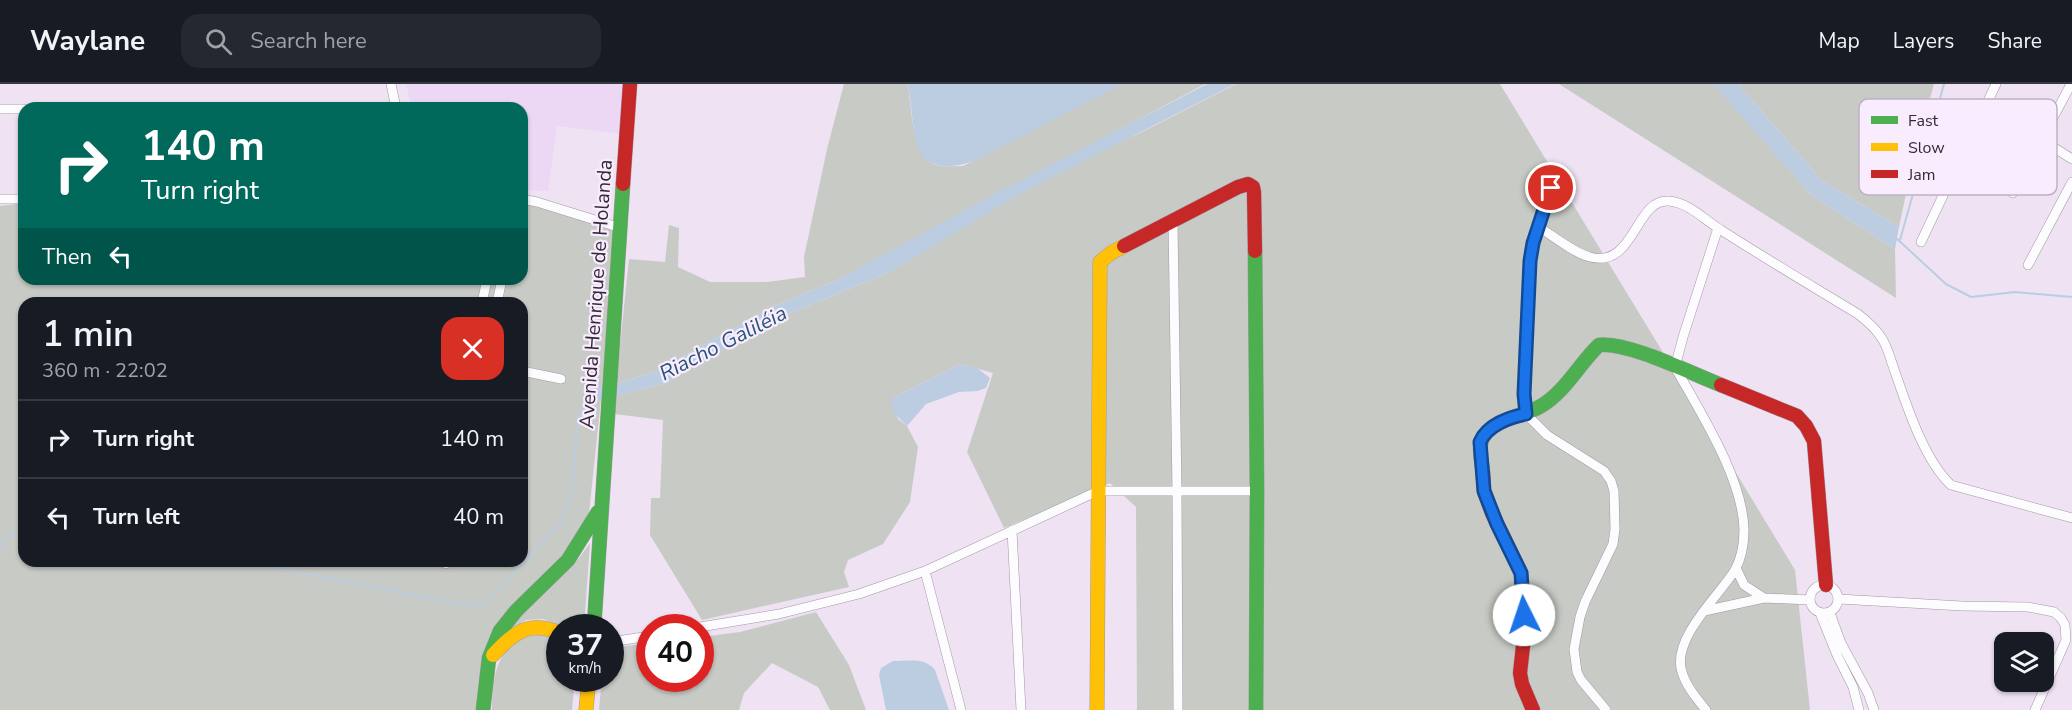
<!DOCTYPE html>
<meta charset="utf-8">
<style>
:root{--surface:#171b24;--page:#242831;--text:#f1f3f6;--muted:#9ea1a6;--line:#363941}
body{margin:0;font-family:"Nunito Sans",sans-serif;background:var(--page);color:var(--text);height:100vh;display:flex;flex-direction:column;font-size:22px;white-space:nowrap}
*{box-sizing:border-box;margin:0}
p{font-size:20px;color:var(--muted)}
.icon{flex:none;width:33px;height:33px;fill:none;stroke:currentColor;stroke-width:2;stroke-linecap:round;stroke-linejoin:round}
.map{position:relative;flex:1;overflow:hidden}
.side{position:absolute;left:18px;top:213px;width:510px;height:270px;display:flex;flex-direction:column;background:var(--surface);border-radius:18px;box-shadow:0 2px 4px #0004}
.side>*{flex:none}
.hud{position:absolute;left:18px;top:18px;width:510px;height:183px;border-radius:18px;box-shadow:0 2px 4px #0004;background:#00695c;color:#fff;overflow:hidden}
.buttons{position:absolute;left:1994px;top:548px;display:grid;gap:12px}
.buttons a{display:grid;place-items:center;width:60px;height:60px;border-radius:12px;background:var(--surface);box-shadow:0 2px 4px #0004;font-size:30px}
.speed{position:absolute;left:546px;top:530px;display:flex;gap:12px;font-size:30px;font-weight:700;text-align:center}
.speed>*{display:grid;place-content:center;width:78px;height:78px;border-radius:50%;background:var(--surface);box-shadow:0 2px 4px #0004;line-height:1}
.speed small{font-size:15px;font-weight:400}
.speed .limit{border:9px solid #d22;background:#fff;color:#111}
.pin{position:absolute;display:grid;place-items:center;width:51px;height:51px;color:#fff;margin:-26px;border:3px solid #fff;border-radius:50%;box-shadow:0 2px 6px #0007}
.me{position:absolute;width:66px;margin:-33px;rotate:356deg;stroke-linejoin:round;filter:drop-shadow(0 0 4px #0008)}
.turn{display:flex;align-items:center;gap:21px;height:126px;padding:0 24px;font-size:27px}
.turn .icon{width:78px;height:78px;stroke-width:2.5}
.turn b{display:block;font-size:42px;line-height:51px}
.then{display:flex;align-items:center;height:57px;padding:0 24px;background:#0003;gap:12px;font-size:22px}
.round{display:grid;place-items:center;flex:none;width:63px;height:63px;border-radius:18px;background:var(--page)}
.headline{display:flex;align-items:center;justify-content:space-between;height:102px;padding:0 24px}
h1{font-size:36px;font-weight:600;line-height:45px}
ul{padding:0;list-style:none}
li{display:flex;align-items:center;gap:18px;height:78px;padding:0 24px;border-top:2px solid var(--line)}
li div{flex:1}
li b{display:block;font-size:22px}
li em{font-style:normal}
header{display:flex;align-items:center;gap:36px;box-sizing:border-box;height:84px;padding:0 30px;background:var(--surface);border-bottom:2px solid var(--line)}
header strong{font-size:28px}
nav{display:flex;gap:33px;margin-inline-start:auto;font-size:21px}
.search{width:420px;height:54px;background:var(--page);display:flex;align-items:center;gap:15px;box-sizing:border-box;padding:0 21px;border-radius:18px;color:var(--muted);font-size:22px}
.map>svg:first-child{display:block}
.built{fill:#ecd8f4}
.green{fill:#c8cbc5;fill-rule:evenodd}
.water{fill:#bccde2}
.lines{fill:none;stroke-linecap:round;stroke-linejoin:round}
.stream{stroke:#bccde2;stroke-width:2}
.street-casing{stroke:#a298a5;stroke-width:10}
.fast-casing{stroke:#a298a5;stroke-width:15}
.slow-casing{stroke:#a298a5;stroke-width:15}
.jam-casing{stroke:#a298a5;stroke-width:15}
.street{stroke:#fcfbfd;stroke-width:9}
.fast{stroke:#4caf50;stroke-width:14}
.slow{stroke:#ffc107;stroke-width:14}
.jam{stroke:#c62828;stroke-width:14}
.route-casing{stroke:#114b97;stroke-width:15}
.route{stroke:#1a73e8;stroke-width:10}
.labels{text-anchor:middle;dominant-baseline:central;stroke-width:4.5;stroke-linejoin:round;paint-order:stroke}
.street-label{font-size:20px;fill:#322a35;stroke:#faecff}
.water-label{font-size:21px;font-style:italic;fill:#255474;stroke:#faecff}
.key{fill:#faecff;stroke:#beb2c2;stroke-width:1.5}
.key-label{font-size:16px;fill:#322a35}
</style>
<header>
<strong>Waylane</strong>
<div class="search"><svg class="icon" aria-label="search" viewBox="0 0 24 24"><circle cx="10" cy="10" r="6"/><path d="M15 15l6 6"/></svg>Search here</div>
<nav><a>Map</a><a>Layers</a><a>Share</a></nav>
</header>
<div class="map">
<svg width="2072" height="626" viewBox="0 0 2072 626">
<rect width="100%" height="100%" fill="#eee2f3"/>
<path class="built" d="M406 0H626L623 50 557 42 548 107 522 106V24H412Z"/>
<path class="green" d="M844 0H908C911 21 912 65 930 78 939 84 952 82 963 82L1121 0H1205L837 196 772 223 659 286 616 300 629 175 665 178 669 141 679 144 678 183 710 198H767L805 193 804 173 827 65Z
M1236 0H1500L1795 486 1810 626H1137L1136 423 1110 399 1004 444 967 368 993 289 961 280 892 314 898 335 907 342 918 363 910 418 883 460 848 476 844 488 849 503 702 536 650 451 651 414H660L663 336 614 330 615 312 666 299 774 236 890 188 1026 101 1142 48Z
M1559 0H1715L1811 111 1895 165 1896 214Z
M1738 0H1934L1915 68 1899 143 1821 96Z
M522 114 619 146 587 448 507 544 579 474 590 459 584 543H562L543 535 526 536 512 544 499 560 483 626H0V122L24 119V195H522ZM24 219H522V477H24Z
M816 528 849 581 866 626H830L818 603 772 579 744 609 739 626H599L602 594H610L611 564 649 559 650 594H700L701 553 740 548Z
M542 550 560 557V594H575L572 626H492C492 600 495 566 523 554 529 552 536 551 542 550Z"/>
<path class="water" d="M908 0H1122L978 75C960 83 930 89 919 66 913 53 911 16 908 0Z
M1207 0H1235L1023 108 890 188 774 236 666 299 589 319 588 305 616 300 659 286 772 223 837 196 1002 106Z
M1713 0H1738L1821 96 1899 143 1895 165 1811 111Z
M961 280 977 284 990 294 986 304 977 307 959 308 926 320 907 342 892 327V314Z
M893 577C909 577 925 573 935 586L949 626H886L879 591 881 584Z"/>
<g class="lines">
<path class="stream" d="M1896 154 1946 200 1971 213 2015 208 2072 213
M1900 156 1944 0
M0 465 6 454 24 444
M241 477 463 521 484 520 561 439 572 406 578 333 585 315 590 312"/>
<defs>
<path id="street" d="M391 0 396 24
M0 25H24
M2042 56 2072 75
M1551 104 1533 159 1530 177 1524 310 1526 330 1547 351 1604 387 1611 397 1614 407 1615 445 1613 460 1585 518 1580 533 1574 565 1577 588 1581 596 1606 626
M2013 109 2071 0
M0 115H24
M522 115 537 118 621 144
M1173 138 1177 408 1178 626
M1539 143C1553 152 1574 169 1590 173 1635 185 1635 114 1669 117 1690 119 1704 136 1721 146 1766 175 1812 202 1858 230 1867 237 1875 244 1881 253 1888 263 1891 277 1895 288 1907 322 1924 376 1951 401L2072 434
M1921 158 1996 0
M2028 181 2072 98
M482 219 487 195
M497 219 502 195
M522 287 561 295
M1012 446 1021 626
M446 480 447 477
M1736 484 1744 501 1764 514
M925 487 961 626
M1810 515a14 14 0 1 1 28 0a14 14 0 1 1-28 0Z
M1839 515 1962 522 2028 523 2054 528 2061 534 2065 541 2066 556 2035 626
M1704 527 1764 514 1810 516
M1820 529 1837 571 1853 603 1859 626
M1830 529 1841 559 1868 609 1874 626
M700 543 779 530 859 510 925 487 1098 407H1257
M610 558 650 552
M1706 626C1697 615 1686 602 1682 588 1671 555 1719 512 1735 486 1741 475 1744 459 1744 446 1743 394 1700 328 1675 283L1683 253 1718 144"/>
<path id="fast" d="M1255 167 1257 407 1256 626
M1483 389C1482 378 1477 362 1484 352 1497 333 1523 333 1541 322 1565 308 1579 280 1599 261 1629 258 1690 289 1721 301
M594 543 623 100
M483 626 489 574 500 547 516 527 568 476 598 428"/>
<path id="slow" d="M493 571C514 548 529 536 560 549
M586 626 589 594
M1097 626 1100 178 1111 169 1124 162"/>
<path id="jam" d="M623 100 630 0
M1124 162 1238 103 1248 100 1253 103 1254 108 1255 167
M1721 301 1797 332 1806 342 1814 357 1826 501
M1483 389 1484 407 1492 429 1521 489 1525 544 1520 589 1522 600 1533 626"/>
</defs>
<use href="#street" class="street-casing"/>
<use href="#fast" class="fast-casing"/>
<use href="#slow" class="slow-casing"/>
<use href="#jam" class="jam-casing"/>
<use href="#street" class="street"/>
<use href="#fast" class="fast"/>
<use href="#slow" class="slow"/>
<use href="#jam" class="jam"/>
</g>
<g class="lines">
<defs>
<path id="route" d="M1524 531 1521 489 1497 440 1484 407 1480 358C1487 341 1510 333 1526 330L1524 310 1530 177 1533 159 1551 104"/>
</defs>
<use href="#route" class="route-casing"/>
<use href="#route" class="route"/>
</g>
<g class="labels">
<g class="street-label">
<text transform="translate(596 210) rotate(-86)">Avenida Henrique de Holanda</text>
</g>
<g class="water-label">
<text transform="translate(723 259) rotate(-27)">Riacho Galiléia</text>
</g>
</g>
<rect x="1859" y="15" width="198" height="96" rx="9" class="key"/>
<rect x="1871" y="32" width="27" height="8" fill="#4caf50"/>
<rect x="1871" y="59" width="27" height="8" fill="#ffc107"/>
<rect x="1871" y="86" width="27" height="8" fill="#c62828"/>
<g class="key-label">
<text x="1908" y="42">Fast</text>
<text x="1908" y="69">Slow</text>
<text x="1908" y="96">Jam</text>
</g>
</svg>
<div class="buttons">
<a><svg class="icon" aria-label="layers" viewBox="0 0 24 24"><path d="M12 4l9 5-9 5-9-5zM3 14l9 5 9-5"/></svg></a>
</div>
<div class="speed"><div>37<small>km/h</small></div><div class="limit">40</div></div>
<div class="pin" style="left:1551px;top:104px;background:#d93025"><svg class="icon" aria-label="arrive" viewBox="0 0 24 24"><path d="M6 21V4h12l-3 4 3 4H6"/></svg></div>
<svg class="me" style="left:1524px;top:531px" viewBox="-20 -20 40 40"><circle r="19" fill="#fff"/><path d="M0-13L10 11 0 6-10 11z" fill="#1a73e8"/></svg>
<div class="hud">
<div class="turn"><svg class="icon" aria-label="right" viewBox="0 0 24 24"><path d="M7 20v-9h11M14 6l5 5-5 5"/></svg><div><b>140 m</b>Turn right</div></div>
<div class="then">Then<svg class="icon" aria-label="left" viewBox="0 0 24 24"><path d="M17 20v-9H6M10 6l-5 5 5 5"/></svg></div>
</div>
<section class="side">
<div class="headline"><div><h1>1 min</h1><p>360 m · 22:02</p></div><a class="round" style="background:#d93025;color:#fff"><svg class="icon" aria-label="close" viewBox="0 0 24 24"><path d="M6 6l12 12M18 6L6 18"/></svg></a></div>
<ul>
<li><svg class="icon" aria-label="right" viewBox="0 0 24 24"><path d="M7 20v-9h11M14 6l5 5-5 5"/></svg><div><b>Turn right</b></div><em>140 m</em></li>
<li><svg class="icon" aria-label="left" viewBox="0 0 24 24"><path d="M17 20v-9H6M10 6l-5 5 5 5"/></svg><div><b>Turn left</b></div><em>40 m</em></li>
</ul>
</section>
</div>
